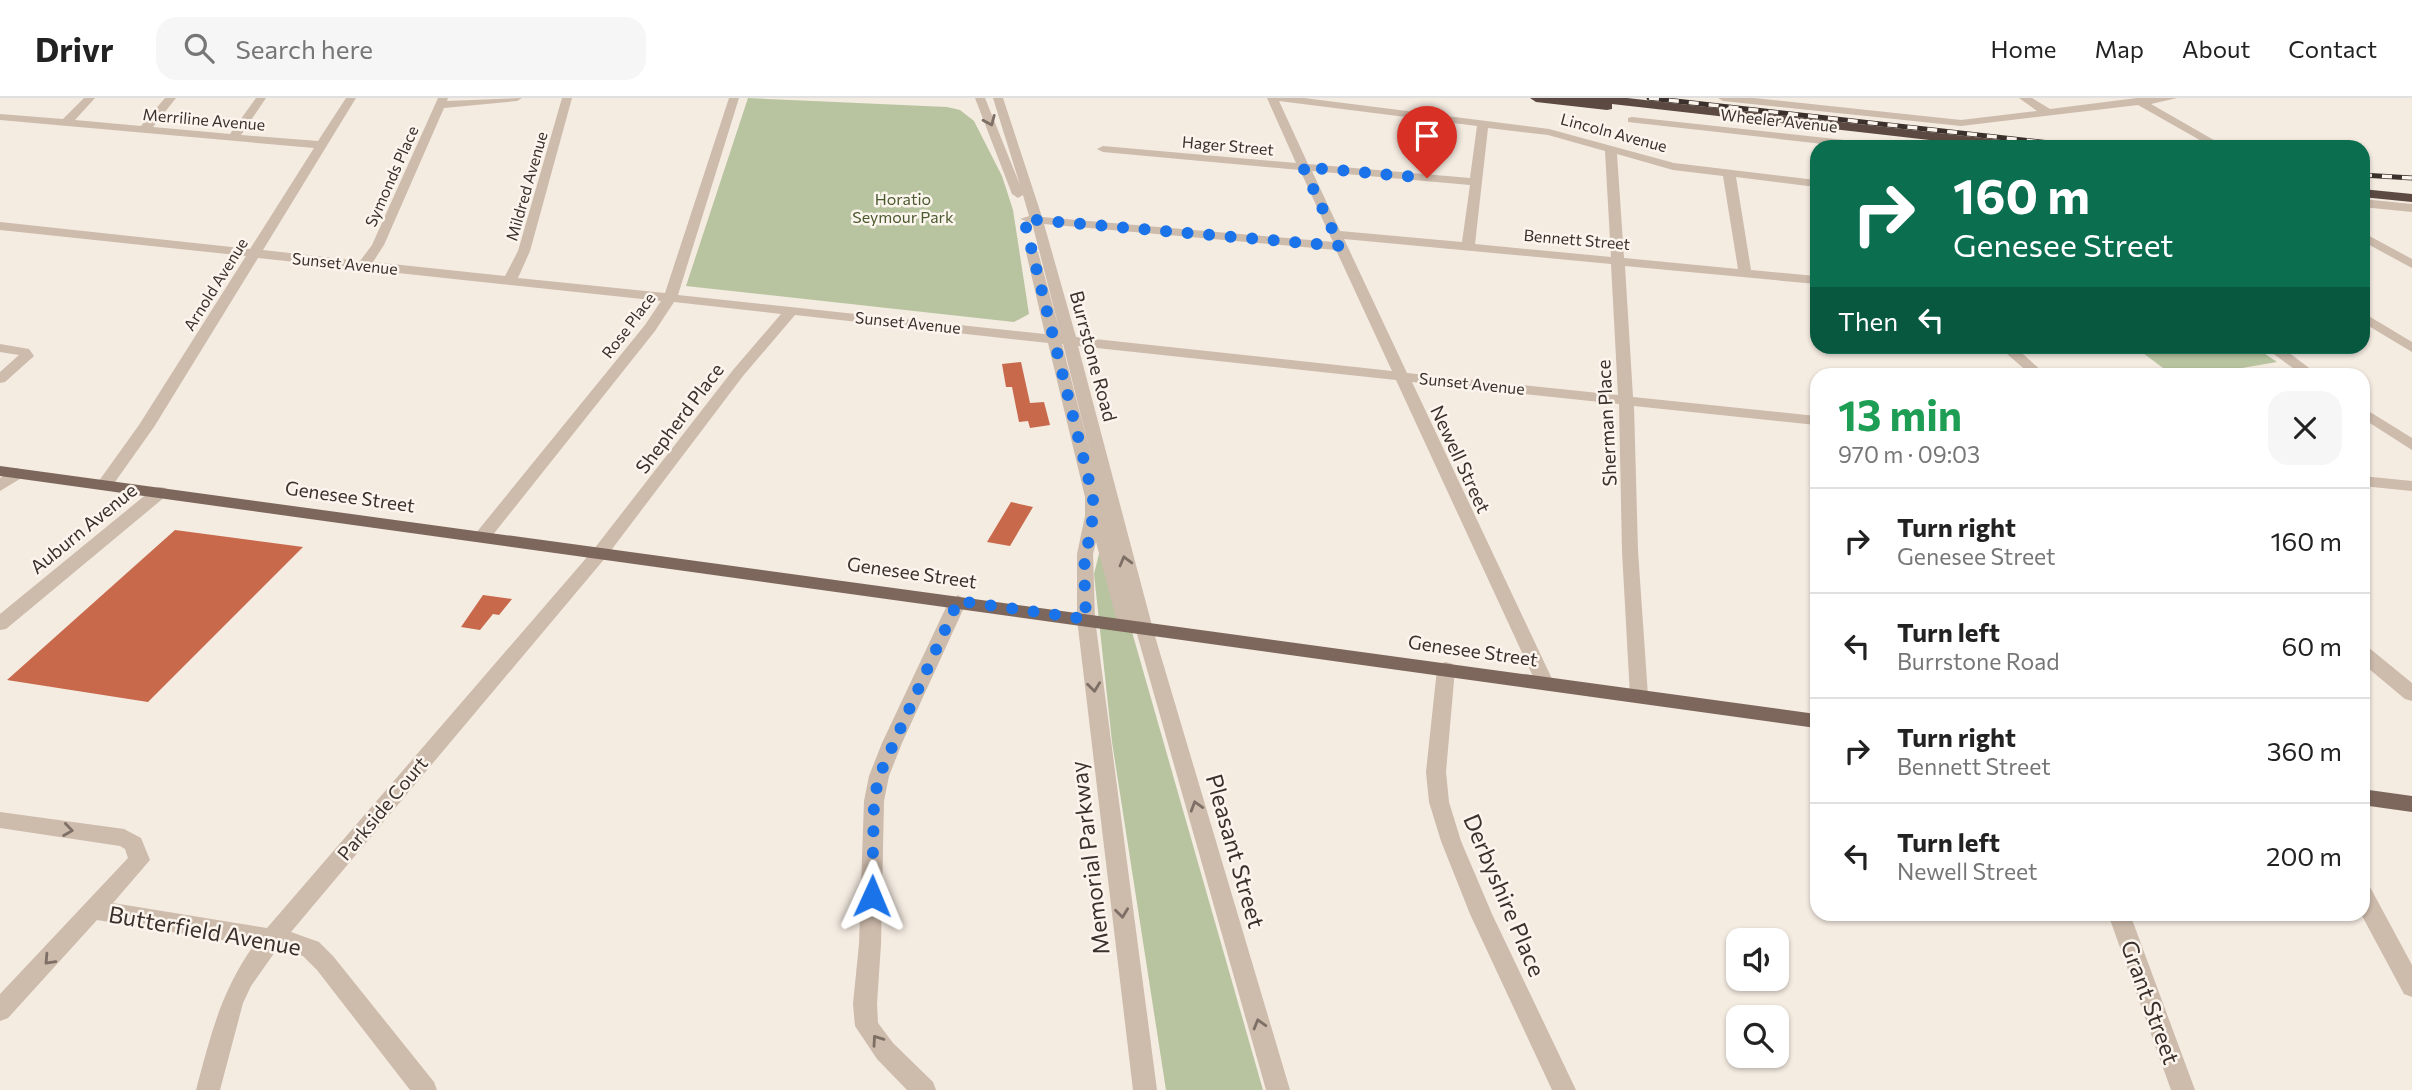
<!DOCTYPE html>
<meta charset="utf-8">
<style>
:root{--surface:#fff;--page:#f6f6f6;--text:#222;--muted:#767676;--line:#e0e0e0}
body{margin:0;font-family:Commissioner,sans-serif;background:var(--page);color:var(--text);height:100vh;display:flex;flex-direction:column;font-size:26px;white-space:nowrap}
*{box-sizing:border-box;margin:0}
p{font-size:23px;color:var(--muted)}
.icon{flex:none;width:38px;height:38px;fill:none;stroke:currentColor;stroke-width:2;stroke-linecap:round;stroke-linejoin:round}
.map{position:relative;flex:1;overflow:hidden}
.drawer{position:absolute;left:1810px;top:270px;width:560px;height:553px;display:flex;flex-direction:column;background:var(--surface);border-radius:21px;box-shadow:0 2px 5px #0004}
.drawer>*{flex:none}
.banner{position:absolute;left:1810px;top:42px;width:560px;height:214px;border-radius:21px;box-shadow:0 2px 5px #0004;background:#0b6e4f;color:#fff;overflow:hidden}
.buttons{position:absolute;left:1726px;top:830px;display:grid;gap:14px}
.buttons a{display:grid;place-items:center;width:63px;height:63px;border-radius:14px;background:var(--surface);box-shadow:0 2px 5px #0004;font-size:35px}
.pin{position:absolute;display:grid;place-items:center;width:60px;height:60px;color:#fff;margin:-72px -30px;border-radius:50% 50% 50% 0;rotate:-45deg;box-shadow:0 0 7px #0007}
.pin .icon{rotate:45deg}
.me{position:absolute;width:77px;margin:-38px;rotate:1deg;stroke-linejoin:round;filter:drop-shadow(0 0 5px #0008)}
.turn{display:flex;align-items:center;gap:24px;height:147px;padding:0 28px;font-size:32px}
.turn .icon{width:91px;height:91px;stroke-width:2.5}
.turn b{display:block;font-size:49px;line-height:60px}
.then{display:flex;align-items:center;height:66px;padding:0 28px;background:#0003;gap:14px;font-size:26px}
.round{display:grid;place-items:center;flex:none;width:74px;height:74px;border-radius:21px;background:var(--page)}
.head{display:flex;align-items:center;justify-content:space-between;height:119px;padding:0 28px}
h1{font-size:42px;font-weight:700;line-height:52px;color:#1e9e55}
ul{padding:0;list-style:none}
li{display:flex;align-items:center;gap:21px;height:105px;padding:0 28px;border-top:2px solid var(--line)}
li div{flex:1}
li b{display:block;font-size:26px}
li em{font-style:normal}
header{display:flex;align-items:center;gap:42px;box-sizing:border-box;height:98px;padding:0 35px;background:var(--surface);border-bottom:2px solid var(--line)}
header strong{font-size:33px}
nav{display:flex;gap:38px;margin-inline-start:auto;font-size:24px}
.search{width:490px;height:63px;background:var(--page);display:flex;align-items:center;gap:18px;box-sizing:border-box;padding:0 24px;border-radius:21px;color:var(--muted);font-size:26px}
.map>svg:first-child{display:block}
.green{fill:#b8c4a0}
.building{fill:#c8694b}
.lines{fill:none;stroke-linecap:round;stroke-linejoin:round}
.minor{fill:#cdbbac;fill-rule:evenodd}
.major{fill:#7d675c;fill-rule:evenodd}
.highway{fill:#5c4a42;fill-rule:evenodd}
.rail-casing{stroke:#3b302b;stroke-width:5}
.rail{stroke:#fbf5ee;stroke-width:3.5;stroke-dasharray:10;stroke-linecap:butt}
.oneway{stroke:#7d6f65}
.route{stroke:#1a73e8;stroke-width:12;stroke-dasharray:0 21.6}
.labels{text-anchor:middle;dominant-baseline:central;stroke-width:5;stroke-linejoin:round;paint-order:stroke}
.far-street-label{font-size:16px;fill:#3b302b;stroke:#fbf5ee}
.far-park-label{font-size:16px;fill:#4a5a2e;stroke:#fbf5ee}
.street-label{font-size:19px;fill:#3b302b;stroke:#fbf5ee}
.near-street-label{font-size:23px;fill:#3b302b;stroke:#fbf5ee}
</style>
<header>
<strong>Drivr</strong>
<div class="search"><svg class="icon" aria-label="search" viewBox="0 0 24 24"><circle cx="10" cy="10" r="6"/><path d="M15 15l6 6"/></svg>Search here</div>
<nav><a>Home</a><a>Map</a><a>About</a><a>Contact</a></nav>
</header>
<div class="map">
<svg width="2412" height="992" viewBox="0 0 2412 992">
<rect width="100%" height="100%" fill="#f4ebe1"/>
<path class="green" d="M748 0 947 9 960 12 974 23 1002 78 1013 112 1029 216 1014 224 686 188Z
M2135 249H2255L2277 264 2207 276H2171Z
M1104 436 1263 992H1166L1112 644 1094 476Z"/>
<path class="building" d="M1021 264 1030 305 1044 304 1050 327 1030 330 1028 323 1019 324 1012 289H1006L1002 266Z
M1011 404 1033 409 1010 448 987 444Z
M175 432 303 449 148 604 7 582Z
M483 497 512 501 499 517 493 516 480 532 461 529Z"/>
<g class="lines">
<path class="minor" d="M84 0H95L75 22 141 28 165 0H176L153 29 230 36 256 0H266L241 37 318 43 346 0H356L263 152 360 163 372 147 438 0H448L447 3 522 0 517 3 444 10 384 147 373 164 505 178 518 153 562 0H572L530 153 518 180 665 195 729 0H739L678 197 1045 236 1026 154 1032 150 1038 154 1061 238 1032 125 1020 121 1029 118 1023 97 1018 100 1012 96 975 0H985L1020 87 993 0H1003L1042 119 1333 144 1300 72 1103 54 1097 51 1103 48 1296 65 1267 0H1304L1549 31 1674 65 1816 82V89L1736 79 1751 172 1816 178V186L1625 168 1633 299 1816 318V327L1634 308 1638 453 1648 598 1646 603H1632L1630 598 1622 453 1619 306 1412 284 1554 585 1552 590H1538L1536 585 1396 282 1078 248 1154 535 1290 992H1266L1135 529 1127 533 1121 532 1118 527 1096 444 1093 456 1095 521 1157 992H1133L1077 521V456L1085 418V399L1048 245 795 217 743 278 606 459 291 834 319 844 333 858 434 984 437 992H410L317 872 303 858 277 851 251 888 243 905 220 992H196C211 937 220 895 254 847L97 822 8 920 0 923V896L128 760 125 751 120 748 0 730V714L124 731 141 740 150 762 113 805 267 830 594 451 733 272 781 216 674 204 655 233 488 443H476L474 439 476 435 645 227 661 203 258 160 154 329 110 391H98L96 387 139 327 246 158 0 132V124L250 151 314 50 0 22V16L63 21ZM1279 3 1477 28 1470 80 1308 66ZM1488 30 1548 37 1605 53 1611 159 1475 146ZM1617 56 1673 72 1723 78 1738 171 1624 160ZM1312 73 1470 87 1462 144 1340 133ZM1044 126 1336 152 1392 273 1076 239ZM1344 141 1611 166 1618 297 1407 275ZM1062 246H1063L1091 358Z
M1718 0H1754L1961 22 2037 13 2019 0H2032L2050 11 2137 0H2177L2151 6 2226 49H2212L2138 7 1961 28 1723 3Z
M1632 19 1881 46 1887 49H1850L1628 24V20Z
M2362 101 2412 106V114L2362 109Z
M2362 134 2412 161V170L2362 143Z
M2362 214 2412 244V254L2362 224Z
M0 246 29 251 34 258 5 284 0 285V274L19 257 0 254Z
M1998 248H2014L2045 276H2030Z
M2263 248H2280L2317 276H2301Z
M2362 309 2412 340V352L2362 320Z
M17 370 25 375 23 379 0 393V380Z
M2362 378 2412 383V393L2362 388Z
M160 389 166 390 168 394 166 398 6 531 0 532V516L154 390Z
M958 497 967 503 902 645 889 678 884 703 881 846 877 906 878 925 893 945 933 984 936 992H907L877 961 855 928 853 906 859 846 864 703 869 678 882 645 949 503Z
M2362 548 2368 549 2412 585V603L2405 601 2362 565Z
M1446 564 1453 566 1455 571 1446 674 1449 704 1461 743 1492 816 1576 992H1552L1470 816 1441 743 1429 704 1426 674 1437 571 1439 566Z
M2362 787 2370 789 2412 867V899L2404 896 2361 816Z
M2108 816H2130L2195 992H2171Z"/>
<path class="major" d="M0 368 1816 616V630L0 378Z
M2362 691 2412 698V714L2362 707Z"/>
<path class="highway" d="M1530 0H1627L2027 45 2034 49H1991L1612 6V11L1607 12 1536 4Z
M2362 91 2412 96V104L2362 99Z"/>
<defs>
<path id="rail" d="M1649 0 2086 49
M2362 77 2412 80"/>
</defs>
<use href="#rail" class="rail-casing"/>
<use href="#rail" class="rail"/>
</g>
<defs><path id="oneway-chevron" d="M-2-3.5L2.5 0L-2 3.5" fill="none" stroke-width="1.6" stroke-linecap="round" stroke-linejoin="round" transform="scale(1.75)"/></defs>
<g class="oneway">
<use href="#oneway-chevron" transform="translate(990 23) rotate(66)"/>
<use href="#oneway-chevron" transform="translate(1125 463) rotate(-105)"/>
<use href="#oneway-chevron" transform="translate(1094 589) rotate(83)"/>
<use href="#oneway-chevron" transform="translate(1196 708) rotate(-107)"/>
<use href="#oneway-chevron" transform="translate(68 732) rotate(8)"/>
<use href="#oneway-chevron" transform="translate(1122 815) rotate(83)"/>
<use href="#oneway-chevron" transform="translate(49 862) rotate(133)"/>
<use href="#oneway-chevron" transform="translate(1259 926) rotate(-106)"/>
<use href="#oneway-chevron" transform="translate(877 942) rotate(-125)"/>
</g>
<g class="lines">
<path class="route" d="M872 798 874 703 879 678 958 503 1086 521 1084 469 1093 418V399L1024 121 1340 148 1303 69 1427 80"/>
</g>
<g class="labels">
<g class="far-street-label">
<text transform="translate(204 21) rotate(5)">Merriline Avenue</text>
<text transform="translate(1779 22) rotate(6)">Wheeler Avenue</text>
<text transform="translate(1614 34) rotate(15)">Lincoln Avenue</text>
<text transform="translate(1228 47) rotate(5)">Hager Street</text>
<text transform="translate(391 78) rotate(-66)">Symonds Place</text>
<text transform="translate(526 88) rotate(-74)">Mildred Avenue</text>
<text transform="translate(1577 141) rotate(5)">Bennett Street</text>
<text transform="translate(345 165) rotate(6)">Sunset Avenue</text>
<text transform="translate(215 186) rotate(-58)">Arnold Avenue</text>
<text transform="translate(908 224) rotate(6)">Sunset Avenue</text>
<text transform="translate(628 227) rotate(-53)">Rose Place</text>
<text transform="translate(1472 285) rotate(6)">Sunset Avenue</text>
</g>
<g class="far-park-label">
<text x="903" y="100">Horatio<tspan x="903" dy="18">Seymour Park</tspan></text>
</g>
<g class="street-label">
<text transform="translate(1094 258) rotate(75)">Burrstone Road</text>
<text transform="translate(679 320) rotate(-53)">Shepherd Place</text>
<text transform="translate(1606 325) rotate(-93)">Sherman Place</text>
<text transform="translate(1461 361) rotate(65)">Newell Street</text>
<text transform="translate(350 398) rotate(8)">Genesee Street</text>
<text transform="translate(83 430) rotate(-39)">Auburn Avenue</text>
<text transform="translate(912 474) rotate(8)">Genesee Street</text>
<text transform="translate(1473 552) rotate(8)">Genesee Street</text>
<text transform="translate(382 710) rotate(-50)">Parkside Court</text>
</g>
<g class="near-street-label">
<text transform="translate(1236 753) rotate(74)">Pleasant Street</text>
<text transform="translate(1089 760) rotate(-97)">Memorial Parkway</text>
<text transform="translate(1505 797) rotate(67)">Derbyshire Place</text>
<text transform="translate(205 832) rotate(10)">Butterfield Avenue</text>
<text transform="translate(2151 904) rotate(70)">Grant Street</text>
</g>
</g>
</svg>
<div class="buttons">
<a><svg class="icon" aria-label="sound" viewBox="0 0 24 24"><path d="M4 9h4l5-4v14l-5-4H4zM17 9q2 3 0 6"/></svg></a>
<a><svg class="icon" aria-label="search" viewBox="0 0 24 24"><circle cx="10" cy="10" r="6"/><path d="M15 15l6 6"/></svg></a>
</div>
<div class="pin" style="left:1427px;top:80px;background:#d93025"><svg class="icon" aria-label="arrive" viewBox="0 0 24 24"><path d="M6 21V4h12l-3 4 3 4H6"/></svg></div>
<svg class="me" style="left:872px;top:798px" viewBox="-20 -20 40 40"><path d="M0-17L14 15 0 8-14 15z" fill="#1a73e8" stroke="#fff" stroke-width="4"/></svg>
<div class="banner">
<div class="turn"><svg class="icon" aria-label="right" viewBox="0 0 24 24"><path d="M7 20v-9h11M14 6l5 5-5 5"/></svg><div><b>160 m</b>Genesee Street</div></div>
<div class="then">Then<svg class="icon" aria-label="left" viewBox="0 0 24 24"><path d="M17 20v-9H6M10 6l-5 5 5 5"/></svg></div>
</div>
<section class="drawer">
<div class="head"><div><h1>13 min</h1><p>970 m · 09:03</p></div><a class="round"><svg class="icon" aria-label="close" viewBox="0 0 24 24"><path d="M6 6l12 12M18 6L6 18"/></svg></a></div>
<ul>
<li><svg class="icon" aria-label="right" viewBox="0 0 24 24"><path d="M7 20v-9h11M14 6l5 5-5 5"/></svg><div><b>Turn right</b><p>Genesee Street</p></div><em>160 m</em></li>
<li><svg class="icon" aria-label="left" viewBox="0 0 24 24"><path d="M17 20v-9H6M10 6l-5 5 5 5"/></svg><div><b>Turn left</b><p>Burrstone Road</p></div><em>60 m</em></li>
<li><svg class="icon" aria-label="right" viewBox="0 0 24 24"><path d="M7 20v-9h11M14 6l5 5-5 5"/></svg><div><b>Turn right</b><p>Bennett Street</p></div><em>360 m</em></li>
<li><svg class="icon" aria-label="left" viewBox="0 0 24 24"><path d="M17 20v-9H6M10 6l-5 5 5 5"/></svg><div><b>Turn left</b><p>Newell Street</p></div><em>200 m</em></li>
</ul>
</section>
</div>
